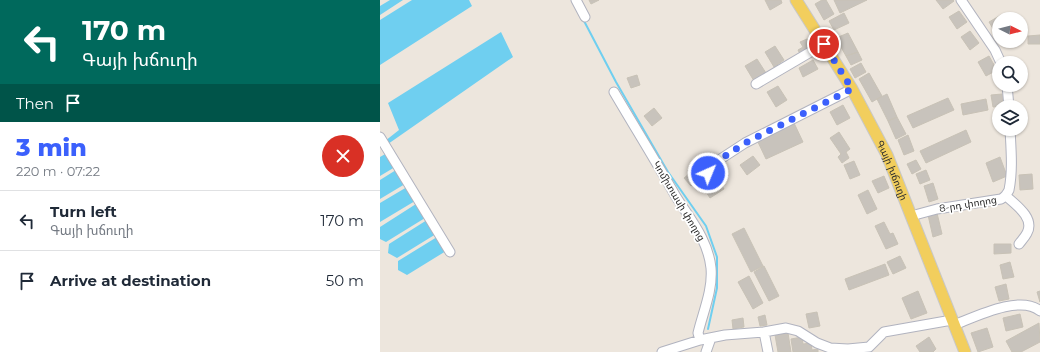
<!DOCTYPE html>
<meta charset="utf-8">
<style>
:root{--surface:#fff;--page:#f6f6f7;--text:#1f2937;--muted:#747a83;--line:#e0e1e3;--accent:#3b60fc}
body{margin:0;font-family:Montserrat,"Noto Sans Armenian",sans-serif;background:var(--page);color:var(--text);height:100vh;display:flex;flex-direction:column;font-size:15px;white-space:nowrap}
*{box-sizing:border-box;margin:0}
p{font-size:13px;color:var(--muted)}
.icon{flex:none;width:22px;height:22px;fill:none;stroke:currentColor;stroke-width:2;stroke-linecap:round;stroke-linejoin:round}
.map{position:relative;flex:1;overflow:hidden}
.details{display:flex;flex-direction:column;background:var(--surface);width:380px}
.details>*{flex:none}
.guide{background:#00695c;color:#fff;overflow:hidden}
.needle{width:26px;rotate:96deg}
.fabs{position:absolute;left:612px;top:12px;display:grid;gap:8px}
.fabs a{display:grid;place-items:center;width:36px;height:36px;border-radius:50%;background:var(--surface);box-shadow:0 1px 3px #0004;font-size:20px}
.pin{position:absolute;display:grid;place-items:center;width:34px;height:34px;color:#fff;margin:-17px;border:2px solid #fff;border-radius:50%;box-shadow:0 1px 4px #0007}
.me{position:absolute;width:44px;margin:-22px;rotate:44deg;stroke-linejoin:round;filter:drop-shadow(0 0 3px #0008)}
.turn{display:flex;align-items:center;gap:14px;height:84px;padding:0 16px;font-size:18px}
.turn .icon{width:52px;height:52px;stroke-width:2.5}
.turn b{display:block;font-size:28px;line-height:34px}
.then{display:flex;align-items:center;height:38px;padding:0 16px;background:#0003;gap:8px;font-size:15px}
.round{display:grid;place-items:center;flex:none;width:42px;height:42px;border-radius:21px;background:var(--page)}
.summary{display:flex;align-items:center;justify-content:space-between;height:68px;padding:0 16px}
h1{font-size:24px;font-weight:800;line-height:30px;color:var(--accent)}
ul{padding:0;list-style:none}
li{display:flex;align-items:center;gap:12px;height:60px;padding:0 16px;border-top:1px solid var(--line)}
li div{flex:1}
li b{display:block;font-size:15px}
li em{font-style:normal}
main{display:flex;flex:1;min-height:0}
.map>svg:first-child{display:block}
.water{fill:#6fcff0}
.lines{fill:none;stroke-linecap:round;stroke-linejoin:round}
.stream{stroke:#6fcff0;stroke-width:2}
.building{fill:#c8c3bc;stroke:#c8c2b6}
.minor-casing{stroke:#b1b3bf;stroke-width:11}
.major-casing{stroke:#c8c8c8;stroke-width:13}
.minor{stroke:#fff;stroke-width:9}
.major{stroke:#f2ce5d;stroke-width:11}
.route{stroke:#3b60fc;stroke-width:7;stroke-dasharray:0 12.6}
.labels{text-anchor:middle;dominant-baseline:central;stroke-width:3.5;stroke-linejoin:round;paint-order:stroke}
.street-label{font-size:10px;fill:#2b2b2b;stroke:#fff}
</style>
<main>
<section class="details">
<div class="guide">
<div class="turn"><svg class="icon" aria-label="left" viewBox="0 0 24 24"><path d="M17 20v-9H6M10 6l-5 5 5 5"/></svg><div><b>170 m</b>Գայի խճուղի</div></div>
<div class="then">Then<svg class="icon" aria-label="arrive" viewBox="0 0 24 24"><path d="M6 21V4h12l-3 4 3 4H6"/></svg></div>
</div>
<div class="summary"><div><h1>3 min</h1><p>220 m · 07:22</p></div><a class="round" style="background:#d93025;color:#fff"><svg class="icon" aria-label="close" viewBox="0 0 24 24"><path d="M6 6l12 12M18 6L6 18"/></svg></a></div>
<ul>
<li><svg class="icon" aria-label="left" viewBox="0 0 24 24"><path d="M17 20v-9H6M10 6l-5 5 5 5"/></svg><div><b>Turn left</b><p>Գայի խճուղի</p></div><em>170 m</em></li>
<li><svg class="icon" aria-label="arrive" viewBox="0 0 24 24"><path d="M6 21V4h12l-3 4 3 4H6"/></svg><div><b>Arrive at destination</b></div><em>50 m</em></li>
</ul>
</section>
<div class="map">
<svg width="660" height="352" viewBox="0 0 660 352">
<rect width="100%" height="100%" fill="#ede6dd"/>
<path class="water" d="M10 0H23L0 15V6Z
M32 0H89L92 6 0 65V20Z
M121 32 133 57 8 144 5 141 19 130 8 103Z
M7 153 15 167 0 176V157Z
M16 170 25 184 0 199V180Z
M27 187 35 201 0 222V203Z
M36 204 45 218 6 242 0 239V227Z
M47 220 56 234 17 258 8 253 9 244Z
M57 237 66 251 27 275 18 270V261Z"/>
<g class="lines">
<path class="stream" d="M203 19 236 82 288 172 326 226 337 257V288L328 329"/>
</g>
<path class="building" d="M209 0H219L211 4Z
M385 0H401L402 3 390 10Z
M442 0H446L454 14 444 20 435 4Z
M454 0H487L460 13Z
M556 0H573L574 1 563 9Z
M579 11 587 22 577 29 569 17Z
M464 13 469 23 454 30 449 21Z
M621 15 623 19H619V36L618 37 609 22Z
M590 31 599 43 590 50 581 37Z
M468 33 478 52 466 56 456 38Z
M660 35V44H648V36Z
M427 39 431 47 420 54 418 50 423 47 420 42Z
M395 46 404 60 394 67 385 52Z
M478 52 482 60 471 65 466 56Z
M609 56 617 70 606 76 598 62Z
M377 59 386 73 374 81 365 66Z
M433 60 438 69 423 77 419 68Z
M481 63 486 72 475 78 470 69Z
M489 73 502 96 492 102 479 79Z
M257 75 260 85 251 88 247 78Z
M398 86 407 100 396 107 387 92Z
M507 94 517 117 508 121 497 99Z
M622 94 623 106 613 107 611 95Z
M568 98 574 110 533 128 527 116Z
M606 99 608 110 583 115 581 104Z
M463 105 470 118 457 125 450 112Z
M274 108 282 118 272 126 264 116Z
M517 117 526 134 516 139 508 121Z
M414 123 423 142 386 159 377 140Z
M586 130 591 142 546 163 540 151Z
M459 132 470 149 466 152 469 158 462 163 458 157 461 154 450 138Z
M528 135 534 151 524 155 518 140Z
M373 156 380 165 367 175 360 165Z
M620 157 627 176 613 182 606 163Z
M536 160 541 169 532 174 527 164Z
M474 161 480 175 470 179 464 165Z
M314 170 321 178 311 186 304 178Z
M546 170 550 180 540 184 536 174Z
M652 174 653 189 640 190 639 175Z
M336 175 344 189 330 198 321 184Z
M504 176 509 188 498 193 492 181Z
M553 183 558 199 549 202 544 186Z
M488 190 497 209 487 214 478 195Z
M557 213 562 234 553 237 548 215Z
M504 222 510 234 513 233 518 244 506 249 495 226Z
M364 228 383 266 371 272 352 234Z
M614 244H631V253L614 254Z
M520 256 526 268 513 274 507 262Z
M630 262 634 277 623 279 620 265Z
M505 264 509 275 469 290 465 279Z
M384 266 399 296 389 301 374 272Z
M369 276 383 303 373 309 358 282Z
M626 284 629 299 619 301 615 287Z
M538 291 547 313 531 319 522 298Z
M660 291V302L657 292Z
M437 312 440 326 429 328 426 314Z
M640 314 643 327 626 331 623 318Z
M385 315 387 325 380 326 378 317Z
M363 318 364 327 353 329 352 320Z
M659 323 660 342 641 352H632L626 341Z
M607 328 613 347 598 352 591 333Z
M408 333 411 352H398L395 335Z
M422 337 423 344 431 343 432 350 438 349V352H413L411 339Z
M549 337 556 349 553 352H540L536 346Z"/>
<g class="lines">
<defs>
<path id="minor" d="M196 0 205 17
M581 0 615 50 621 63
M376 84 444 44
M627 85 629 107
M234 92C254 126 275 160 295 195 309 218 328 239 331 268 333 290 323 312 318 333L320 340
M0 137 70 252
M328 173 339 160 365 143 472 89
M626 196C636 205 655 218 647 233 645 237 642 240 639 244
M531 216 557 209 621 199C625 197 627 194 629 190 633 170 631 149 630 129
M574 325C595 317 641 294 660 311
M384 332 388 352
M282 352 320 340 345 335 384 332 406 328 418 331 437 343 450 348 468 349 489 347 504 332 572 320
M326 352 331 338"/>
<g id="major">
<path id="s1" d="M416 0 472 89 507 155 585 352"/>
</g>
</defs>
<use href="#minor" class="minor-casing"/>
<use href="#major" class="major-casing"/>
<use href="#minor" class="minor"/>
<use href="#major" class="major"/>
</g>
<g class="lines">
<path class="route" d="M328 173 339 160 365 143 472 89 444 44"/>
</g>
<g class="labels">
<g class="street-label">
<text stroke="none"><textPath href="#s1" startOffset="196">Գայի խճուղի</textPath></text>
<text transform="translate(299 201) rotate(59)">Կոմիտասի փողոց</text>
<text transform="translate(588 204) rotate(-9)">8-րդ փողոց</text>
</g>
</g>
</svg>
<div class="fabs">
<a><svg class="needle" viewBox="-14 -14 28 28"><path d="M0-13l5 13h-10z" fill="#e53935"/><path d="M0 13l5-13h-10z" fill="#747a83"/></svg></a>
<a><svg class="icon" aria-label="search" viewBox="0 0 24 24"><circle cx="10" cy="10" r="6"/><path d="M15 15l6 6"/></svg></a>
<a><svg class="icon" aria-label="layers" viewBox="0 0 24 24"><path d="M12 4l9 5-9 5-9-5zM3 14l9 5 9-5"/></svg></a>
</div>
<div class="pin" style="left:444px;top:44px;background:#d93025"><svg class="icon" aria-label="arrive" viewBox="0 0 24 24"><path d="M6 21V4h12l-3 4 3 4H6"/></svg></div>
<svg class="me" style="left:328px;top:173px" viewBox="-20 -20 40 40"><circle r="17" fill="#3b60fc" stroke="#fff" stroke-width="3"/><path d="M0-11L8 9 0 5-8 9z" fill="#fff"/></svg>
</div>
</main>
